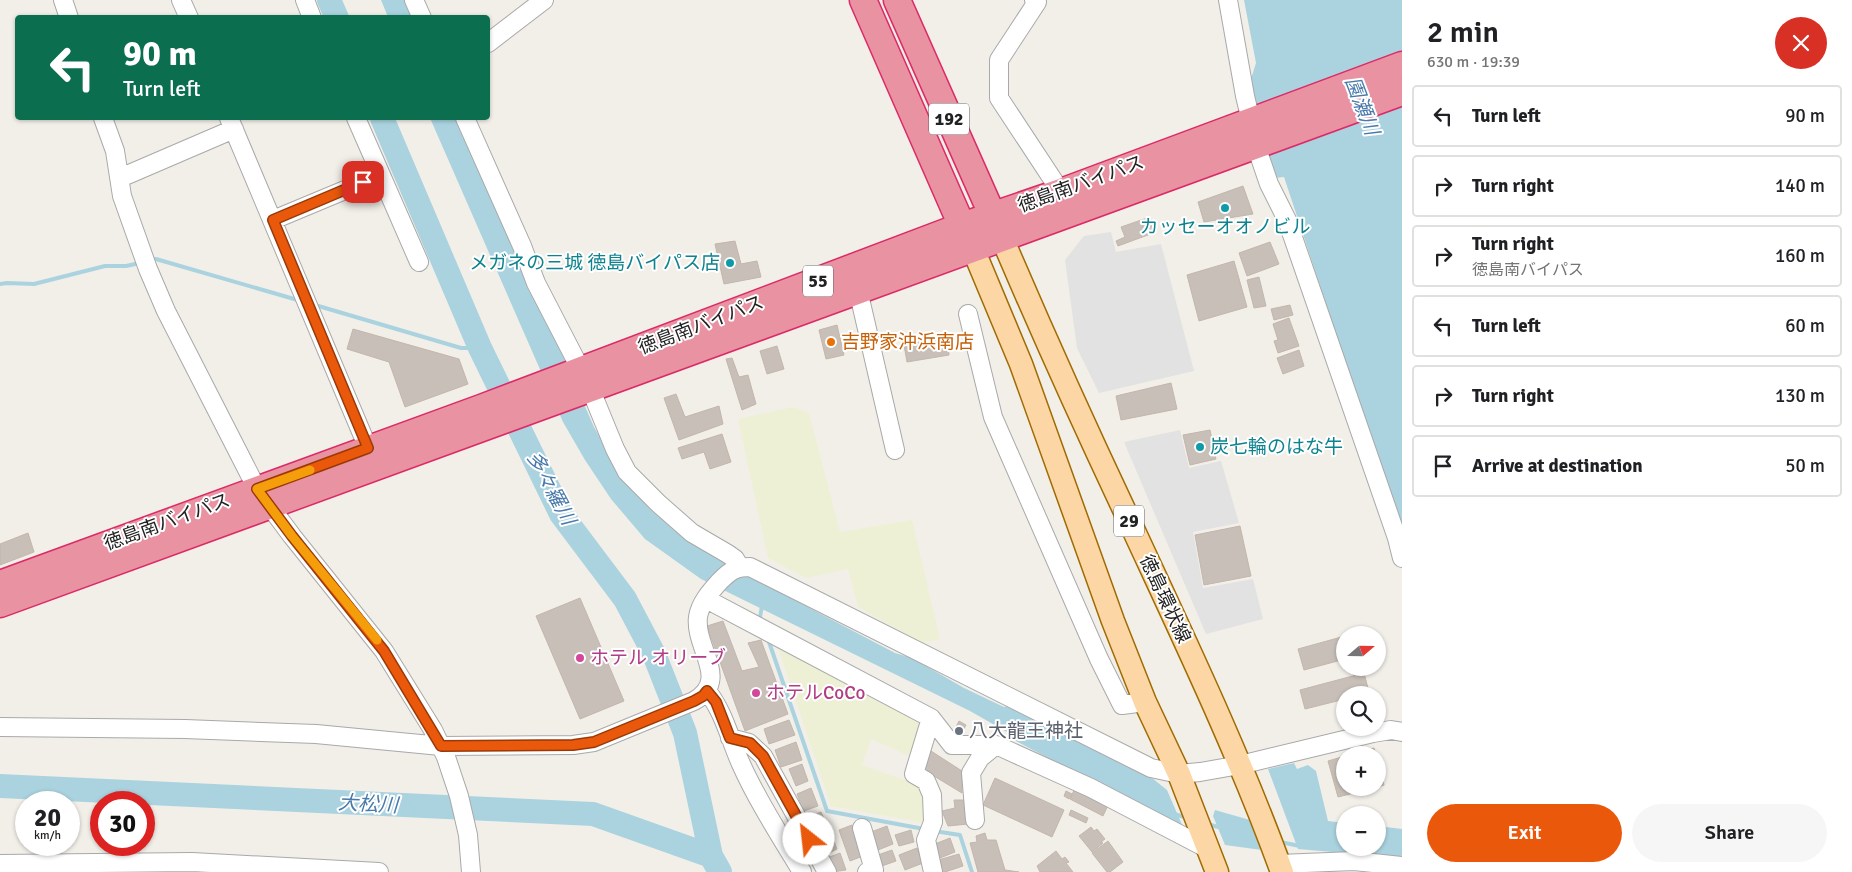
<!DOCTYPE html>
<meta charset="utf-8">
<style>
:root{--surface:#fff;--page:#f6f6f6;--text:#202124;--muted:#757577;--line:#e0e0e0;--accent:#ea580c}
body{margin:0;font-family:Signika,"Noto Sans JP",sans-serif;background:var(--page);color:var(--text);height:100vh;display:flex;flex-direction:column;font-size:19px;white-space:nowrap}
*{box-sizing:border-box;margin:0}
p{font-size:16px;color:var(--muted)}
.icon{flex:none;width:28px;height:28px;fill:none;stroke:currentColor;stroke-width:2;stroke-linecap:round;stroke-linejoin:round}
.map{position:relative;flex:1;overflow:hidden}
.drawer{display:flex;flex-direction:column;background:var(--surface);width:450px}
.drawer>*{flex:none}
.guide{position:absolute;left:15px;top:15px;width:475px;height:105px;border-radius:5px;box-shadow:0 1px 4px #0004;background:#0b6e4f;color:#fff;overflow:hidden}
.needle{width:32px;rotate:70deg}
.tools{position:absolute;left:1336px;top:626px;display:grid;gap:10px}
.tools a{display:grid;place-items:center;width:50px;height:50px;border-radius:50%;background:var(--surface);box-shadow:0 1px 4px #0004;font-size:25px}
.speed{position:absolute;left:15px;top:791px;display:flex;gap:10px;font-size:25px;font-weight:700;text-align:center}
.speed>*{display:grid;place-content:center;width:65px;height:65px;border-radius:50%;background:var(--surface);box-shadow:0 1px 4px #0004;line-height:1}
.speed small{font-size:12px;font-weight:400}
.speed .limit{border:8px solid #d22;background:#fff;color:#111}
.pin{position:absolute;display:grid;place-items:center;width:42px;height:42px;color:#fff;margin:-21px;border-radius:10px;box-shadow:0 2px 8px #0006}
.me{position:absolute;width:55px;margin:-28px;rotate:331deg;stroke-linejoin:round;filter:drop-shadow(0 0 4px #0008)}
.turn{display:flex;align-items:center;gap:18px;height:105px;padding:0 25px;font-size:22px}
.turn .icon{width:65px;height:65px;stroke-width:2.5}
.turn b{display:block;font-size:35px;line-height:42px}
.round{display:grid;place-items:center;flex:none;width:52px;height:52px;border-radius:26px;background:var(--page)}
.head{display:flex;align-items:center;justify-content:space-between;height:85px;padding:0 25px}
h1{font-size:30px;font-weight:600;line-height:38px}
.primary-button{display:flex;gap:10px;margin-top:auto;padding:10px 25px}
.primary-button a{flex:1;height:58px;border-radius:30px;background:var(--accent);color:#fff;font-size:20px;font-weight:600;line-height:58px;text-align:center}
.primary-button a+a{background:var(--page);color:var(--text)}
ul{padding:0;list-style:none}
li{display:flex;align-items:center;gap:15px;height:62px;margin:0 10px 8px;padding:0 15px;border:2px solid var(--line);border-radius:5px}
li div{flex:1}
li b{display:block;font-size:19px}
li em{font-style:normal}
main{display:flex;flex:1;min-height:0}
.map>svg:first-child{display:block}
.farmland{fill:#eef0d5}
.parking{fill:#e2e2e2}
.water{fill:#aad3df}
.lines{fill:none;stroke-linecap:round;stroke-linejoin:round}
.stream{stroke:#aad3df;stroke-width:4}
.river{stroke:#aad3df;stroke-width:24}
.building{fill:#c7bfb8;stroke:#c4b6ab}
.minor-casing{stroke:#a9a9a9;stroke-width:20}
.major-casing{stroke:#a06b00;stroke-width:25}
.highway-casing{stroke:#dc2a67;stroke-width:29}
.minor{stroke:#fff;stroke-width:18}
.major{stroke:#fcd6a4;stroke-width:22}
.highway{stroke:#e892a2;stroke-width:26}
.route-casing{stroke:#983908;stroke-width:12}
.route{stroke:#ea580c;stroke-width:9}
.slow{stroke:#f59e0b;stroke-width:9}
.culture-dot{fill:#0f9aa8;stroke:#fff;stroke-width:2}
.food-dot{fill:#e8710a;stroke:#fff;stroke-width:2}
.hotel-dot{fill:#d1479c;stroke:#fff;stroke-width:2}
.worship-dot{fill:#6b7280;stroke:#fff;stroke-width:2}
.labels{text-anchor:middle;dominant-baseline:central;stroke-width:4;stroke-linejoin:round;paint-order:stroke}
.shield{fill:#fff;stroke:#646464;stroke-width:1}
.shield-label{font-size:18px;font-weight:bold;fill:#222}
.street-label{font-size:19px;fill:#222;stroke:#fff}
.culture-label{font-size:19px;fill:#0d838f;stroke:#fff}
.food-label{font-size:19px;fill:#c56008;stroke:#fff;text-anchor:start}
.hotel-label{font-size:19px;fill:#b23c85;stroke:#fff;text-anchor:start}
.worship-label{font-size:19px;fill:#5b616d;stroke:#fff;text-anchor:start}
.water-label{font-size:20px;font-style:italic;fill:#4a7aab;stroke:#fff}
</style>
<main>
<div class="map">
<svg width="1402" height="872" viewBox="0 0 1402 872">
<rect width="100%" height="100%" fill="#f2efe9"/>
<path class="farmland" d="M793 407 809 413 840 532 912 520 940 639 922 643 858 607 848 569 806 578 768 558 738 419Z
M777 645 923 719 913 758 871 739 862 765 924 787 925 823 831 806Z"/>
<path class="parking" d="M1111 232 1116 252 1161 244 1194 371 1099 393 1077 348 1065 260 1084 236Z
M1180 430 1189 468 1221 461 1239 523 1193 532 1203 588 1253 579 1263 619 1206 634 1124 442Z"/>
<path class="water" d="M381 0H408L416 17H388Z
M1244 0H1402V533L1284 177 1275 178 1250 82 1256 63Z
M430 118H459L594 427 619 471 649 508 675 531 758 581 895 653 912 658 964 688 1004 707 1007 706 1142 770 1167 790 1183 827 1146 810 1014 740 1007 732 970 711 701 579 645 539 611 499 585 460 563 422Z
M1294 763 1297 769 1308 765 1316 771 1328 821 1345 823V848H1378V826L1402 829V858L1298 849 1268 769Z
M1215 810 1250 820 1262 850 1225 845 1213 816Z"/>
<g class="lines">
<path class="stream" d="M149 260 156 259 301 301
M0 284 7 283 34 284 105 266H126L140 263
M315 305 461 348H480
M762 621 760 617 762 606
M768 639 827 811 924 829
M1174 814 1188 818
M1207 824 1222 828
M934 831 960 835 972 872
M1280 842 1300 846"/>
<path class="river" d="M329 0 337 18
M382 118 480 348 561 514 625 599 654 654 685 733 711 856 720 872
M0 786 593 814 711 856"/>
</g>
<path class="building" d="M1243 186 1253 214 1204 222 1198 202Z
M1150 217 1156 232 1118 246 1116 241 1125 237 1121 227Z
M735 241 741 264 757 261 761 277 724 284 715 244Z
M1270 242 1279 264 1247 276 1239 253Z
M1234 261 1247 307 1199 321 1187 275Z
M1259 277 1266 306 1254 308 1247 280Z
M1290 305 1293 315 1274 320 1271 309Z
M1289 318 1299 346 1278 353 1274 341 1278 340 1273 324Z
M837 325 844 355 826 359 819 330Z
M353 329 459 359 468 384 405 407 389 362 347 349Z
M947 337 949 355 907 362 904 345Z
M777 346 784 369 767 374 760 351Z
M1299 350 1304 366 1283 374 1277 358Z
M732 358 739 377 748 375 756 404 742 410 726 359Z
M1171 383 1177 409 1121 420 1116 396Z
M676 394 685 417 719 406 723 424 679 440 664 398Z
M1210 430 1216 459 1190 465 1183 435Z
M722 434 731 462 710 469 704 452 682 459 678 448Z
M1240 526 1251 576 1204 585 1195 535Z
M28 533 34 552 0 565V544Z
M580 598 624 701 580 719 536 616Z
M723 621 742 671 759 667 748 643 761 640 788 714 745 731 707 626Z
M1345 636V659L1304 670 1298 649Z
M1364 673 1369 692 1359 695H1345V699L1305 709 1300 690Z
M789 720 795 735 769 744 764 729Z
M959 721 966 725 958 740 951 737Z
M796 742 802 760 781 767 775 750Z
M1374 748 1376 755H1349Z
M931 751 962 771V793L924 770Z
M1345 756V788H1374L1338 797 1328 761Z
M1378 760 1384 785 1378 787Z
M802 764 808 781 796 786 789 769Z
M995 778 1064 810 1052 837 983 805Z
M1076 786 1109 803 1103 816 1070 799Z
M811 788 818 806 801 812 798 805 801 804 797 794Z
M1066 791 1072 794 1069 799 1064 796Z
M954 800H965L968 824 948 826 942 811 955 808Z
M1071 810 1088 818 1086 823 1069 815Z
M821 812 827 825 810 832 804 819Z
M852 825 863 856 850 861 839 830Z
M887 826 893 844 878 850 871 832Z
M1091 827 1094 831 1097 829 1105 839 1101 842 1103 843 1092 852 1079 836Z
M911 830 914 842 899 846 895 835Z
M830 832 837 849 823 856 815 839Z
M985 833 987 840H996L1005 870 1019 872H978L970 843 977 842 976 836Z
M950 838 955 852 940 858 935 844Z
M1108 841 1123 862 1110 872H1107L1092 853Z
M917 848 923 863 905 870 899 855Z
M892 850 896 861 879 867 875 856Z
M1056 851 1062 859 1065 857 1069 862 1066 863 1073 872H1040L1037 866Z
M840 853 846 870 832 872 827 858Z
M959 854 963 866 945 872H938L935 861Z"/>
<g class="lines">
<defs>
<path id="minor" d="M63 0 69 18
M181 0 189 18
M305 0 312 18
M414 0 422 18
M1034 0 1037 2 999 60V98L1061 192
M1228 0 1245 96 1251 121
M488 43 544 0
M103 118 115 151 122 196 148 269 166 311 257 489 292 536 384 651 433 730 446 757 459 796 468 835 471 872
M229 118 368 448
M465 118 522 246 536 283 581 370
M1256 146 1269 184 1287 220 1397 538 1402 558
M119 175H127L234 129
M381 175 419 262
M273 220 381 175 356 118
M858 290 895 450
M968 314 993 417 1099 659 1122 705 1145 702
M590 388 615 449 627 472 659 504 692 533 728 554 735 559 740 567
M706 599 931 718 952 745H996L1091 788 1208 849
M707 691C724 712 730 740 741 764 758 802 781 837 802 872
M931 718 914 774 926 781 932 795 933 822 926 840 933 872
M0 727 185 729 316 734 441 746 573 745 594 742 694 701C731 680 694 648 698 617 700 603 711 591 720 581 730 571 735 567 750 567L1151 768 1179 774 1200 772 1240 765 1373 733 1391 730 1402 732
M730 738 749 743 763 756 827 872
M975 820 971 773 980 758 996 745
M862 828 874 870 867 872
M0 864 192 862 379 872
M1279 864 1354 861 1402 866"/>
<path id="major" d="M1002 238C1042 332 1084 425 1128 518 1182 635 1238 751 1282 872
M973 249 1021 364 1113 621 1145 702 1179 774 1217 872"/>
<path id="highway" d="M863 0 969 242
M897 0 999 230
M0 584 481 408 962 226 1061 192 1402 65
M0 604 1402 92"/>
</defs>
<use href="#minor" class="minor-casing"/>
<use href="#major" class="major-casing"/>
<use href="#highway" class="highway-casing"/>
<use href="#minor" class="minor"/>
<use href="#major" class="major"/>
<use href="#highway" class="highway"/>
</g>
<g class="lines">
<defs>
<path id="route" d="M363 182 273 220 368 448 257 489 292 536 384 651 441 746 573 745 594 742 694 701 703 696 707 691 716 702 730 738 750 743 763 756 809 839"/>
</defs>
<use href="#route" class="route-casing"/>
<use href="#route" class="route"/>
<path class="slow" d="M310 470 257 489 292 536 377 640"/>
</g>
<g class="culture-dot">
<circle cx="1225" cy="208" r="5"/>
<circle cx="730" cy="263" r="5"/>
<circle cx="1200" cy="447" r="5"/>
</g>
<circle class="food-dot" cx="831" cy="342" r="5"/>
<g class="hotel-dot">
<circle cx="580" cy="658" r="5"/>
<circle cx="756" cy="693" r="5"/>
</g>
<circle class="worship-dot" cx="959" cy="731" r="5"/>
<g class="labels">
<g class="shield">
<rect x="929" y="103.5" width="40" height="31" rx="4"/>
<rect x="803" y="265.5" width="30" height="31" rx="4"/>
<rect x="1114" y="505.5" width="30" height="31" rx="4"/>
</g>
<g class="shield-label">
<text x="949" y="119">192</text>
<text x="818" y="281">55</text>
<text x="1129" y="521">29</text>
</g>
<g class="street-label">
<text transform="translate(1081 184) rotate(-20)">徳島南バイパス</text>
<text transform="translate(701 325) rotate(-21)">徳島南バイパス</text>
<text transform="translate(167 522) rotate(-20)">徳島南バイパス</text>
<text transform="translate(1165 599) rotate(65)">徳島環状線</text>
</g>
<g class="culture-label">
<text x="1225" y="227">カッセーオオノビル</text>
<text x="720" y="263" text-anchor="end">メガネの三城 徳島バイパス店</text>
<text x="1210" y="447" text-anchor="start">炭七輪のはな牛</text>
</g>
<g class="food-label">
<text x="841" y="342">吉野家沖浜南店</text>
</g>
<g class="hotel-label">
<text x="590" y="658">ホテル オリーブ</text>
<text x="766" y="693">ホテルCoCo</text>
</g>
<g class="worship-label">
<text x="969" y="731">八大龍王神社</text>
</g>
<g class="water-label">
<text transform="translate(1362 106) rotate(69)">園瀬川</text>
<text transform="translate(551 488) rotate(62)">多々羅川</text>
<text transform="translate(368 804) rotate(3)">大松川</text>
</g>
</g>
</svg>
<div class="tools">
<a><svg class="needle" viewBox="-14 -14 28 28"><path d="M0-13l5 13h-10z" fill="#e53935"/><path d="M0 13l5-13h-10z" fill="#757577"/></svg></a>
<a><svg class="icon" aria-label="search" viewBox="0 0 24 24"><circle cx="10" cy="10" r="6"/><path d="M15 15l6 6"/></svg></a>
<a>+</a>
<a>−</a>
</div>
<div class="speed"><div>20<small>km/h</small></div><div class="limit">30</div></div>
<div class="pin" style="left:363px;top:182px;background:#d93025"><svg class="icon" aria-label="arrive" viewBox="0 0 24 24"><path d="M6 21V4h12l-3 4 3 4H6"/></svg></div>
<svg class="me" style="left:809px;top:839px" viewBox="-20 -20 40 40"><circle r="19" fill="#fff"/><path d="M0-13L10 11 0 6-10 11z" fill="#ea580c"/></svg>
<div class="guide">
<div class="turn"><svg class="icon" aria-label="left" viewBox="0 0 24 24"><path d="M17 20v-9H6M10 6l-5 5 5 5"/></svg><div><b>90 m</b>Turn left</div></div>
</div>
</div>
<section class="drawer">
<div class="head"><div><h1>2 min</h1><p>630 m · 19:39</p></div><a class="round" style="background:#d93025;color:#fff"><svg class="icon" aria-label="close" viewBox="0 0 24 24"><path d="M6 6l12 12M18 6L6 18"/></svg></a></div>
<ul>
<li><svg class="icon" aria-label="left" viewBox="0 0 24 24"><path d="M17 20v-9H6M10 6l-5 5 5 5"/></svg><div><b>Turn left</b></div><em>90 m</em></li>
<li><svg class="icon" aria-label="right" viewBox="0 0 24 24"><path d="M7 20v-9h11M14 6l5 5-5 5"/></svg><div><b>Turn right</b></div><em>140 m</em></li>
<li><svg class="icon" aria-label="right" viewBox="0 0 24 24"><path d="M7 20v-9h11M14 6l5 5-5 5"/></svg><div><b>Turn right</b><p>徳島南バイパス</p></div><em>160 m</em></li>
<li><svg class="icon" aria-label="left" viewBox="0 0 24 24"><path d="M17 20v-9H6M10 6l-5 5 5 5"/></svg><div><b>Turn left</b></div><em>60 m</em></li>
<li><svg class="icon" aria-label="right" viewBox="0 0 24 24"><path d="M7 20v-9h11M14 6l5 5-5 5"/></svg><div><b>Turn right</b></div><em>130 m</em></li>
<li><svg class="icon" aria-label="arrive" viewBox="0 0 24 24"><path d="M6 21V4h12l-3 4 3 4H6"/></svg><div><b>Arrive at destination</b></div><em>50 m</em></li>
</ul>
<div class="primary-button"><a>Exit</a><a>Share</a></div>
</section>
</main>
